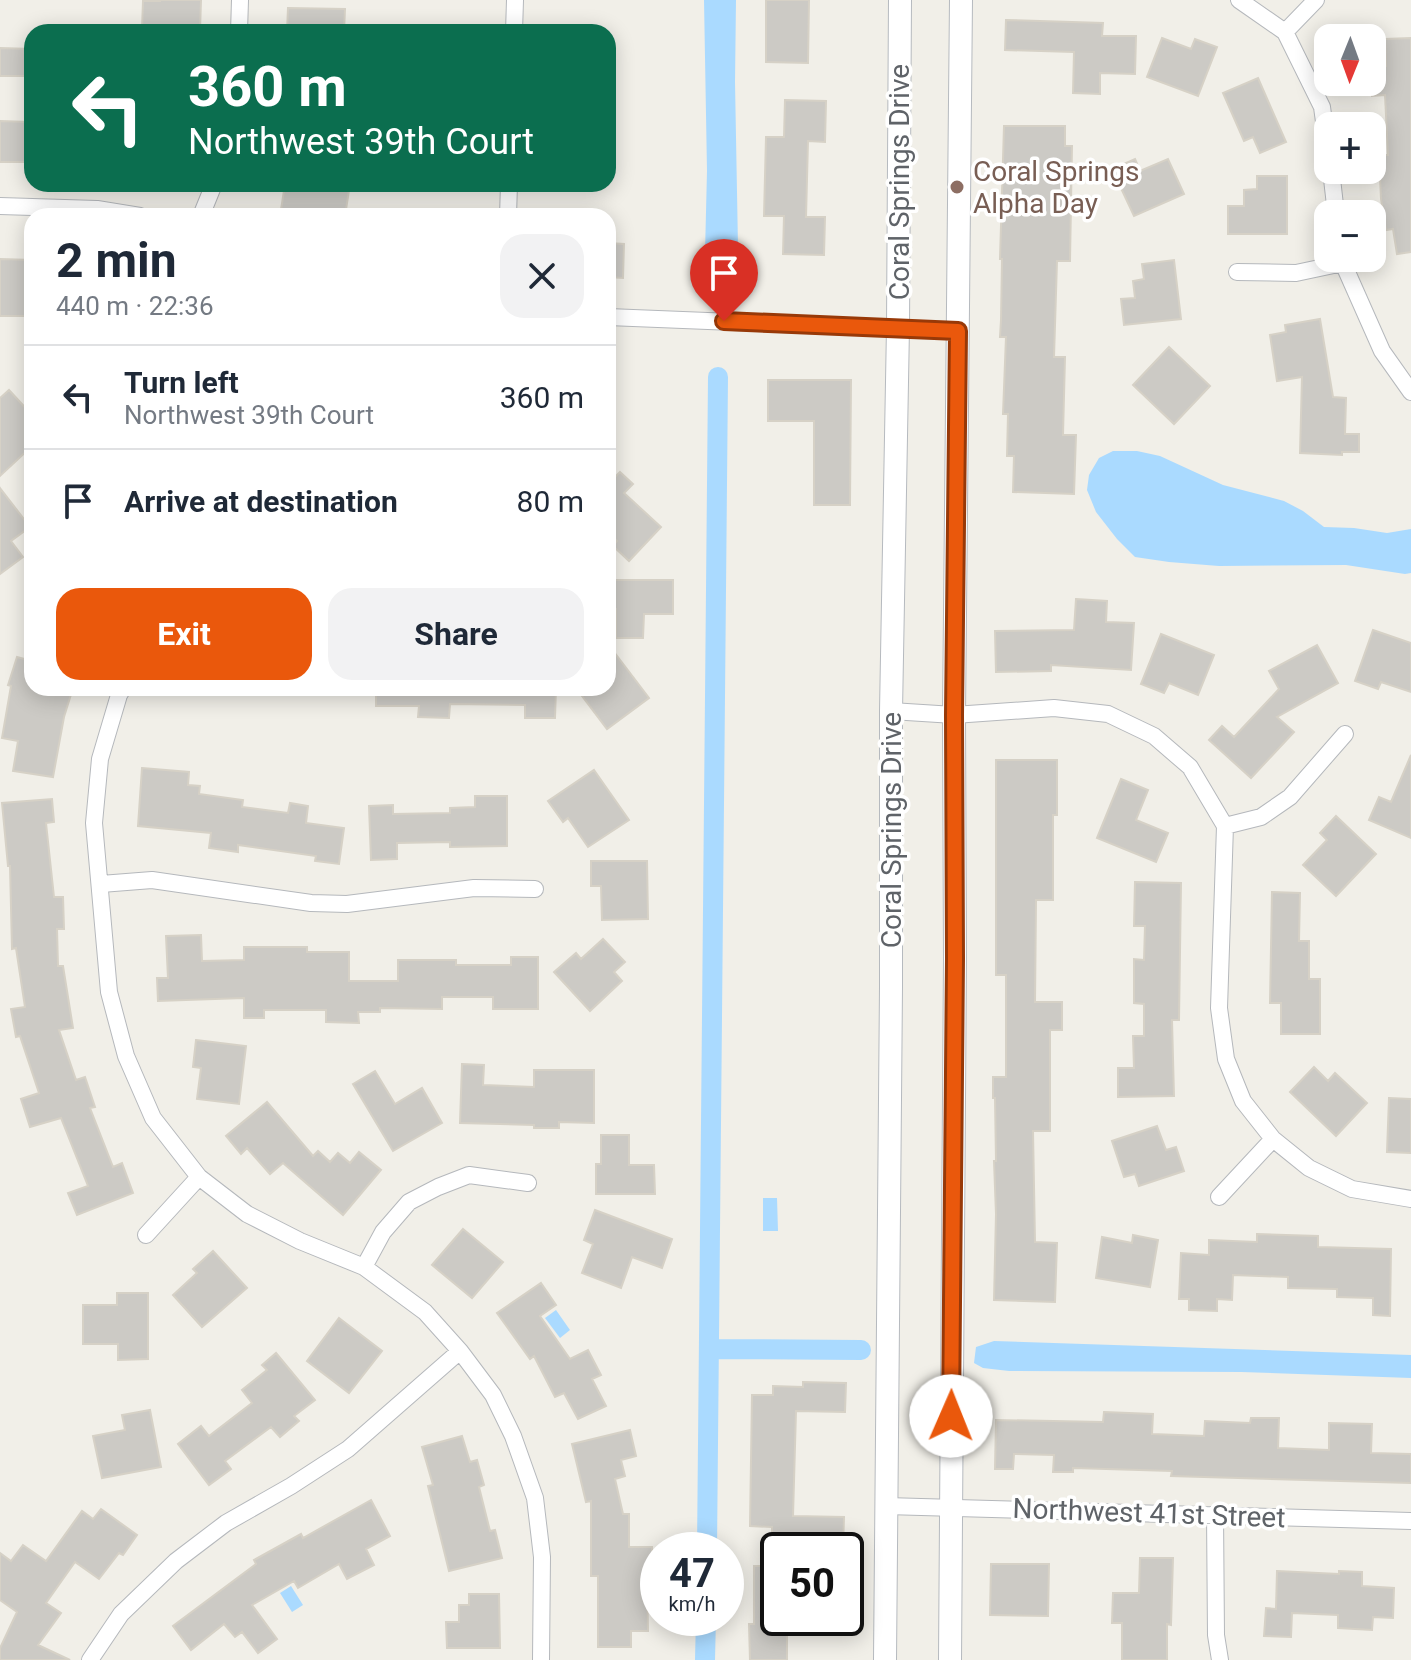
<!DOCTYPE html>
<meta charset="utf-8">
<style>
:root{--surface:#fff;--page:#f2f2f3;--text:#1f2937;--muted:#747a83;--line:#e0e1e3;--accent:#ea580c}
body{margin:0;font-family:Roboto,sans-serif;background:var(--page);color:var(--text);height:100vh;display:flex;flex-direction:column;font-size:30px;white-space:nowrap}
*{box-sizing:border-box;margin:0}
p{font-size:26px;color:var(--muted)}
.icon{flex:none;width:44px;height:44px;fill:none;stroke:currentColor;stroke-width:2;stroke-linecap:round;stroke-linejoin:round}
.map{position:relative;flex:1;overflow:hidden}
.drawer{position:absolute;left:24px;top:208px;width:592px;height:488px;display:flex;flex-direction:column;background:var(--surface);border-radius:24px;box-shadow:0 4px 20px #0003}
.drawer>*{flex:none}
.hud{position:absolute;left:24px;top:24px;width:592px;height:168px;border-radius:24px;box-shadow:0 4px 20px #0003;background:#0b6e4f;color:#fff;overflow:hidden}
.needle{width:52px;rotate:181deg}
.controls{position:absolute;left:1314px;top:24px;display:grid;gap:16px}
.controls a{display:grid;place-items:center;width:72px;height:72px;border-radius:16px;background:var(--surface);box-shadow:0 4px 20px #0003;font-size:40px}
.speed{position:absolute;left:640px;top:1532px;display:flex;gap:16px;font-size:40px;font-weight:700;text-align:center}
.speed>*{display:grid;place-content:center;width:104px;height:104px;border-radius:50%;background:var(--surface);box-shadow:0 4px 20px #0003;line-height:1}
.speed small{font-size:20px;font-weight:400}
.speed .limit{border:4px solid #111;border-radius:12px;background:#fff;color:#111}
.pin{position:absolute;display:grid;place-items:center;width:68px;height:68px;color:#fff;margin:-82px -34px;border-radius:50% 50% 50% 0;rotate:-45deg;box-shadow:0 0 8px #0007}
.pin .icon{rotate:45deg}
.me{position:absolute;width:88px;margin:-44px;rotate:1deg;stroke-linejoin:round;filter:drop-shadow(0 0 6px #0008)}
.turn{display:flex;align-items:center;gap:28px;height:168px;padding:0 32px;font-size:36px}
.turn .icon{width:104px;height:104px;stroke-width:2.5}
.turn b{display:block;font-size:56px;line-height:68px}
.round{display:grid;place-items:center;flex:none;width:84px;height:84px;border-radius:24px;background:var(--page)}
.overview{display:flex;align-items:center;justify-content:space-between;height:136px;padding:0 32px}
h1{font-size:48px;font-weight:700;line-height:60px}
.primary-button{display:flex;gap:16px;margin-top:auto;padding:16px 32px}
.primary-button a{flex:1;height:92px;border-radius:24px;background:var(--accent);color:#fff;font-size:32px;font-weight:700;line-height:92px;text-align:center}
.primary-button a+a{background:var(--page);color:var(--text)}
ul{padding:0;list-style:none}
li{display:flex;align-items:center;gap:24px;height:104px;padding:0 32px;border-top:2px solid var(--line)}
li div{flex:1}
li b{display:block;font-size:30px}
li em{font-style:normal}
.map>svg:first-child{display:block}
.water{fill:#aadaff}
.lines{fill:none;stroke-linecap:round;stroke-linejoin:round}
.canal{stroke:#aadaff;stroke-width:20}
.building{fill:#cccac5;stroke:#d6d1c6;stroke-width:2}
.street-casing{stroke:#b5b8bc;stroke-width:18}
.secondary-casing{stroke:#b6babf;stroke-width:24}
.street{stroke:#fff;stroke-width:16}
.secondary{stroke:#fff;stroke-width:22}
.route-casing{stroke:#983908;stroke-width:20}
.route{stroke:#ea580c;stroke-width:14}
.education-dot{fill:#8d6e63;stroke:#fff;stroke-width:3}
.labels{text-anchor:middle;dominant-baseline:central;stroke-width:7;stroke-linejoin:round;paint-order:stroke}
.education-label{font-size:28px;fill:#785e54;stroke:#fff;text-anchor:start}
.street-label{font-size:28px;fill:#5f6368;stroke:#fff}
</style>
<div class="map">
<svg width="1411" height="1660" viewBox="0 0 1411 1660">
<rect width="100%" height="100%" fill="#f1efe8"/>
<path class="water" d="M704 0H736L735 82 738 247 741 261 739 270 732 275 720 276 707 265 705 253 707 171Z
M1113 451H1137L1160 456 1223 485 1284 501 1303 511 1324 527 1354 528 1387 533 1411 529V573L1405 574 1346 565 1219 566 1169 562 1135 557 1117 539 1096 512 1087 490 1089 475 1099 458Z
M763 1198H777L778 1231H763Z
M556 1310 570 1330 560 1338 545 1318Z
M994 1341 1411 1355V1378L1241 1372 1009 1371 983 1368 974 1363 976 1347Z
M291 1586 303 1605 292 1612 280 1593Z"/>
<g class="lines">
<path class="canal" d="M709 1349 861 1350
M707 1550 718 377
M705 1660 706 1618"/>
</g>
<path class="building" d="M160 0H201L200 31 142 29 143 1H160Z
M766 0H809L808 63 766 62Z
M288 8 345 9 344 32H287Z
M1006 20 1103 23 1102 36H1136L1135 74 1100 73V94L1073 93 1074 52 1005 50Z
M1162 38 1191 49 1195 39 1217 47 1198 96 1147 77Z
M1411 38V252L1397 254 1393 229 1386 230 1381 199 1379 155H1388L1385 95 1372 96V66H1386L1385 39Z
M0 48 32 49V76H0Z
M1258 78 1286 142 1260 153 1253 137 1244 141 1223 93Z
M785 100 826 101 825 142 808 141 806 217H825L824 255 783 254 784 216H764L766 137H784Z
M0 121 28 122 27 162H0Z
M1004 126H1065V146H1072L1070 261H1057L1054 357H1065L1063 435H1076L1074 494 1013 492 1014 456H1007L1008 414H1003L1006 337H1000L1001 320 1002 259H1000Z
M1135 159 1140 171 1168 159 1184 194 1134 216 1112 169Z
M1257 176H1287V234H1228V206H1244V190L1257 189Z
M285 184H350L345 216H280Z
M608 243 624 244 623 278 608 277Z
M0 259 32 260V316H0Z
M1174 260 1181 319 1124 325 1121 299 1135 298 1133 281 1144 279 1142 264Z
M1320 319 1333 397 1346 398 1345 434H1359V452H1342V455L1300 453 1302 377 1277 381 1270 335 1286 332 1285 325Z
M1169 347 1210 386 1174 424 1133 385Z
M768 380H851L850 505H814V421H768Z
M9 390 32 415V446L0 476V398Z
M620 472 633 484 624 493 661 527 629 561 613 546 617 541 608 532V477L611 481Z
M0 488 30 527 11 541 23 557 0 574Z
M612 580H673V614H644L643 638H616V609H612Z
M1076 599 1107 601 1106 622 1134 623 1131 670 1051 665V671L996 672 995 631 1074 630Z
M1373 630 1411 643V692L1381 682 1378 689 1355 681Z
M1161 634 1214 655 1198 695 1169 683 1164 693 1141 684Z
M608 644 649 698 607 729 576 688H608Z
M1317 645 1338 683 1277 717 1294 732 1251 778 1209 740 1222 726 1234 737 1279 689 1269 671Z
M17 657 32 661V688H73L64 717 53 777 13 771 18 741 2 738 11 686 8 685Z
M376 688H556L555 718H525V705L450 704 449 718 418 717 419 706H376Z
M1411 755V838L1369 820 1379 797 1391 802Z
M996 760H1057V815H1053V900H1036L1035 1002H1062V1030H1050V1131H1033L1035 1242 1057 1243 1055 1302 994 1300 996 1214 994 1161H996L995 1098H993V1077H1006V975H996Z
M142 768 189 772 188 785 200 786 199 794 243 800 242 807 288 813 290 803 308 806 306 823 344 828 339 864 315 861 316 856 238 845V852L209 848 211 833 138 826Z
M594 770 629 820 588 847 568 818 563 822 548 801Z
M1121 779 1148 790 1136 820 1168 833 1156 862 1097 838Z
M475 796H507V846L450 847V842L397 843V859L371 860 369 806 393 805V814L450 813V808L475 807Z
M52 799 54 822 46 823 54 897H63L64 929H57L58 966H63L73 1028 59 1030 76 1080 85 1077 95 1107 90 1108 113 1167 122 1163 133 1193 77 1215 68 1193 88 1186 61 1118 30 1127 21 1099 39 1093 20 1036 16 1037 11 1009 25 1007 16 948 12 949 10 866H8L2 803Z
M1336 816 1376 854 1336 896 1303 865 1327 840 1320 833Z
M591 861H647L648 919 602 920 601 886H591Z
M1135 882 1181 883 1179 1020H1172L1174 1096 1118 1097V1068H1134L1133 1036H1144V1004L1134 1003V959L1144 960 1145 926H1134Z
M1272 892 1300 893 1299 941H1309V979H1320V1034H1281V1003H1270Z
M201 935 202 961 244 960V947H307V952H349V981H398V960H456V965H511V957H538V1009H493V997H442V1009L380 1008V1012H358L359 1023 326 1022V1010H264V1018H244V998L158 1001 157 978H168L166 936Z
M603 939 625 962 614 972 622 981 590 1011 554 972 576 953 581 959Z
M196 1040 246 1046 239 1104 197 1099 201 1068 193 1067Z
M462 1064 484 1065 483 1085 534 1087V1070H594V1123L559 1122V1128H534V1125L460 1123Z
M1314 1067 1328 1081 1335 1073 1367 1103 1336 1136 1290 1092Z
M375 1071 395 1104 422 1088 442 1123 393 1151 353 1084Z
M1389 1098 1411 1099V1153L1387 1152Z
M267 1102 313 1156 318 1151 330 1162 338 1153 350 1163 359 1152 381 1170 343 1215 283 1163 270 1174 247 1148 241 1154 226 1136Z
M1157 1126 1166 1150 1176 1147 1184 1171 1139 1186 1135 1174 1124 1177 1112 1141Z
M601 1135H629V1165H654L655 1194H596V1164H601Z
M595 1210 672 1239 662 1268 632 1257 621 1288 582 1273 593 1244 584 1240Z
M463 1229 503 1262 472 1298 432 1265Z
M1257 1234 1318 1236V1247L1391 1249 1390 1316 1373 1315V1298L1337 1297V1289L1288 1288V1277L1233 1275 1232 1300 1217 1299V1311L1189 1310V1299H1179L1181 1253 1209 1255V1240L1257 1242Z
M1133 1235 1158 1240 1150 1287 1096 1278 1102 1237 1132 1243Z
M213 1251 247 1288 202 1327 173 1295 197 1273 193 1269Z
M541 1283 556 1305 540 1316 570 1359 588 1350 601 1375 592 1379 606 1406 578 1419 564 1393 555 1397 534 1356 530 1359 497 1313Z
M117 1293H148V1359L118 1360V1344H83V1305H117Z
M339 1318 382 1351 349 1393 307 1361Z
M276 1353 315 1400 294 1416 299 1421 280 1437 271 1427 225 1461 231 1469 209 1485 178 1444 201 1426 209 1436 252 1403 242 1390 267 1370 262 1365Z
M803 1382 846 1383 845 1412 796 1411 793 1516 844 1517 843 1548 794 1547V1534H772V1527L750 1526 752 1395H773V1386L803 1387Z
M150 1410 161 1467 102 1478 93 1436 125 1430 122 1415Z
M1104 1412 1153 1414 1152 1434 1204 1436 1205 1421 1250 1423 1251 1418H1279L1278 1448 1329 1450V1423L1372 1424 1371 1453 1411 1454V1483L1171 1476 1172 1471 1073 1468V1472H1053L1054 1455 1014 1454 1013 1469H995L996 1420 1103 1422Z
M630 1430 636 1456 621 1460 625 1476 615 1479 623 1514H629V1547H652V1575H647L648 1631H631V1647H598V1576H591V1501L586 1502 572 1444Z
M462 1436 470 1462 477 1460 484 1485 479 1487 490 1531 495 1530 502 1558 449 1571 428 1486 433 1485 422 1447Z
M371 1500 390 1536 366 1549 374 1565 347 1579 339 1564 298 1588 294 1581 252 1605 277 1639 258 1653 242 1632 235 1637 224 1624 191 1650 173 1626 256 1564 254 1560 301 1534 303 1538Z
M101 1509 137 1535 123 1555 119 1553 99 1579 75 1562 46 1603 61 1613 38 1645 70 1660H0V1648L17 1612 0 1600V1553L11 1561 23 1545 46 1561 82 1511 93 1519Z
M1140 1558H1173L1171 1625 1167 1624V1660H1122V1623H1112L1113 1593H1139Z
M991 1564H1049L1048 1616 990 1615Z
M754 1566H778V1624H787V1660H750L749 1624H754Z
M1277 1571 1339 1574V1571L1362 1572V1586L1394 1588 1393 1618 1373 1617 1372 1630 1338 1628V1615L1292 1613 1291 1637 1264 1636 1266 1608 1276 1609Z
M469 1594H499L500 1648H447L446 1622H459V1605H469Z"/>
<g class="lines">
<defs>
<path id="street" d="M1239 0 1285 32 1322 107 1328 151
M239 32 240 0
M514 32 515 0
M1285 32 1316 0
M1331 170 1336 214
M0 206 97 209 140 216
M201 216 214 184
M508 216 509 184
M1342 258 1343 263 1382 351 1411 392
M1237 272 1296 273 1343 263
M608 317 958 331
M123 688 119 695 100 759 94 823 109 992 126 1056 153 1118 199 1177 247 1214 300 1241 364 1267 425 1312 460 1351 493 1395 513 1436 535 1498 542 1557 541 1660
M891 711 954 715 1054 708 1108 714 1154 736 1190 767 1225 826 1219 1008 1226 1059 1243 1101 1273 1139 1309 1168 1352 1189 1411 1199
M1225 826 1261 817 1290 797 1345 734
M101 884 152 880 311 903 347 904 474 888 535 889
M1219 1197 1273 1139
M146 1235 199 1177
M364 1267 383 1232 409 1202 438 1187 469 1175 528 1183
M886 1506 1411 1521
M1215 1514 1216 1635 1220 1660
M90 1660 121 1614 176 1561 226 1523 291 1486 348 1449 460 1351"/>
<path id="secondary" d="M885 1660 891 987V711L898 327 900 0
M950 1660 955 958 954 715 961 0"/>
</defs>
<use href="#street" class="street-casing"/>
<use href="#secondary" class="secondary-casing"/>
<use href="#street" class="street"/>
<use href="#secondary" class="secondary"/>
</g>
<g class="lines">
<defs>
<path id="route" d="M724 321 958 331 954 715 955 958 951 1416"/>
</defs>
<use href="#route" class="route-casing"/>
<use href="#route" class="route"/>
</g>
<circle class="education-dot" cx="957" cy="187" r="8"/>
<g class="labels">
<g class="education-label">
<text x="973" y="171">Coral Springs<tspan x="973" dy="32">Alpha Day</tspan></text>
</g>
<g class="street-label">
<text transform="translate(899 182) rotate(-90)">Coral Springs Drive</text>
<text transform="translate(891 830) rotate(-90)">Coral Springs Drive</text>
<text transform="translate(1149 1513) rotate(2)">Northwest 41st Street</text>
</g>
</g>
</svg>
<div class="controls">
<a><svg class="needle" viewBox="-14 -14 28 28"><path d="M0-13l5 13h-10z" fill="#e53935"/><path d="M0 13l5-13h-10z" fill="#747a83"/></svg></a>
<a>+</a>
<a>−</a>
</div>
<div class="speed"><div>47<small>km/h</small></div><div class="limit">50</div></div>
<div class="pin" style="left:724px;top:321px;background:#d93025"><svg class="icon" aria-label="arrive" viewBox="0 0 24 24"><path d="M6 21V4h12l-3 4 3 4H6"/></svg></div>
<svg class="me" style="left:951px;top:1416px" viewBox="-20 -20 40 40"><circle r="19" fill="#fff"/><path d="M0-13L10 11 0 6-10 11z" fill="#ea580c"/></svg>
<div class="hud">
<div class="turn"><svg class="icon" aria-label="left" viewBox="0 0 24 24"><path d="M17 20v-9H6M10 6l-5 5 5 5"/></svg><div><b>360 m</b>Northwest 39th Court</div></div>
</div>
<section class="drawer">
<div class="overview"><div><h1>2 min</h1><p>440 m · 22:36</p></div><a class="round"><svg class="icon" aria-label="close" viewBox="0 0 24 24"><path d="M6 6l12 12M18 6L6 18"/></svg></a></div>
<ul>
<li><svg class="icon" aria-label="left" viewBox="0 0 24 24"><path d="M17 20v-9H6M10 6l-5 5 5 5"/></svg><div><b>Turn left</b><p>Northwest 39th Court</p></div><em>360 m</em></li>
<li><svg class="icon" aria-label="arrive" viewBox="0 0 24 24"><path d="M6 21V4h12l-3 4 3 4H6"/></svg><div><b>Arrive at destination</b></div><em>80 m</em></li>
</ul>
<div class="primary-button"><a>Exit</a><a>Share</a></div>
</section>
</div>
